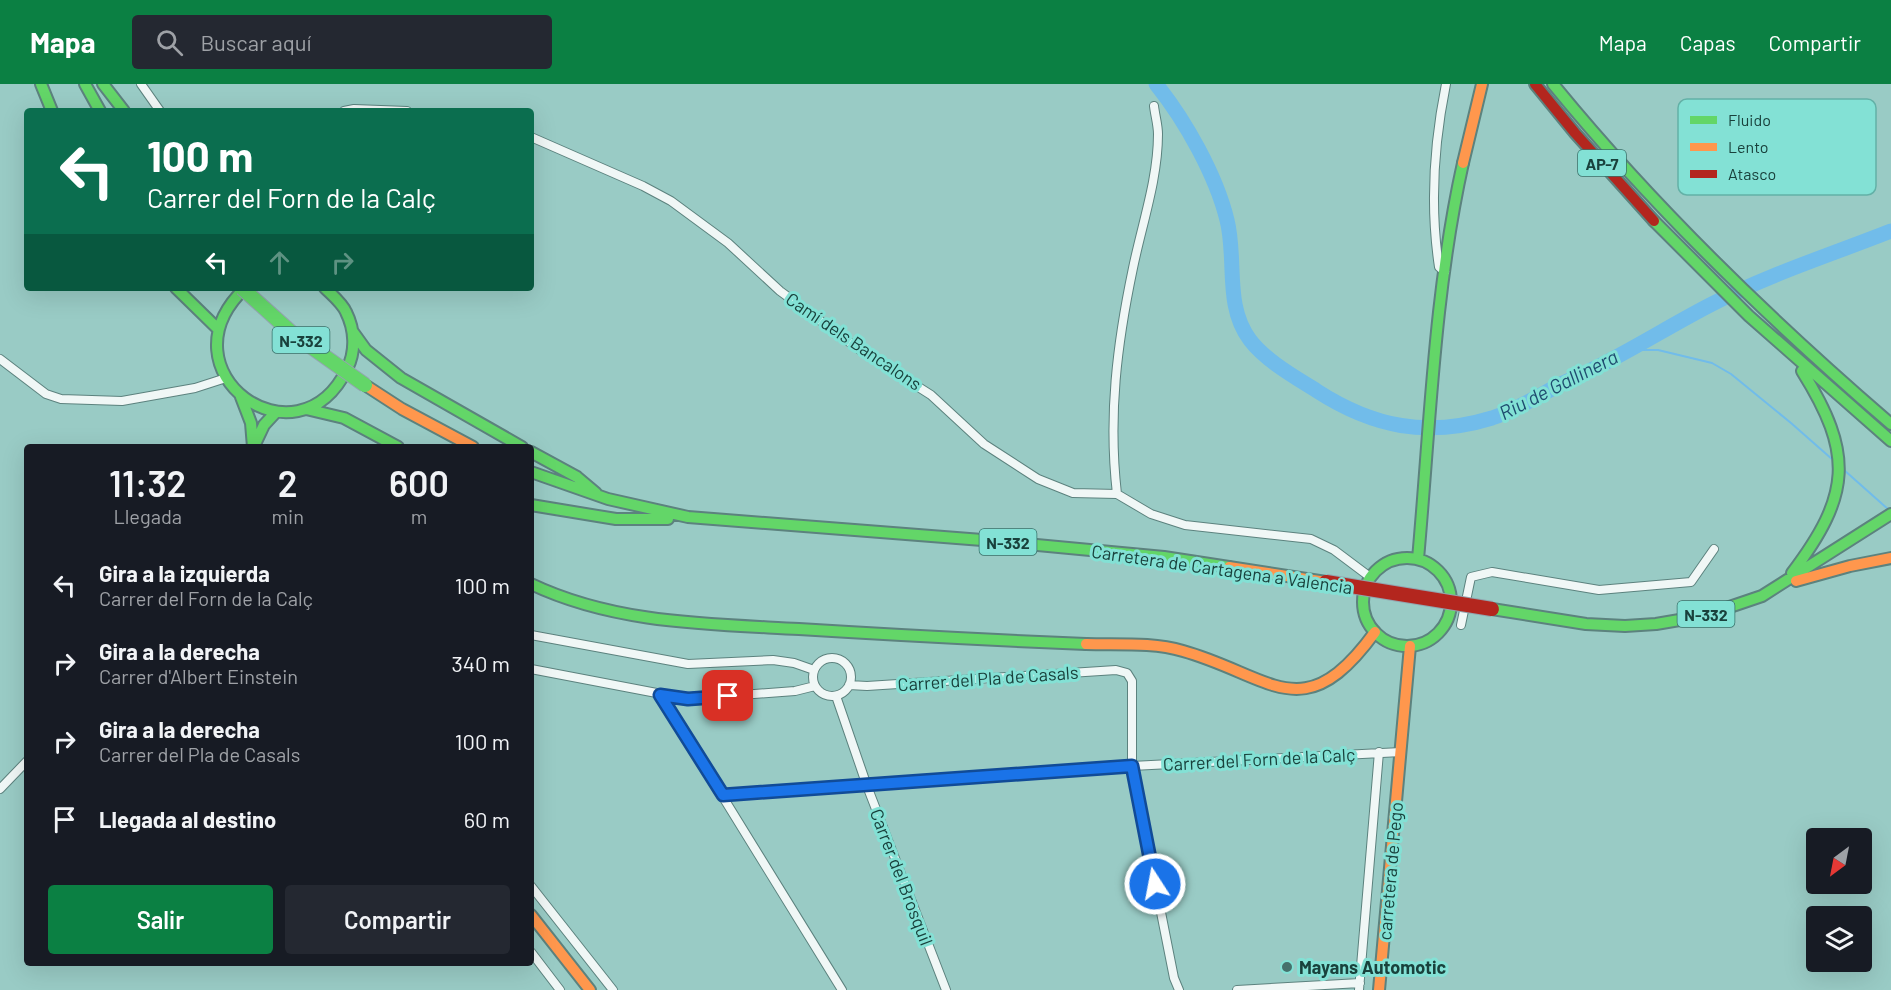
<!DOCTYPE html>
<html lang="es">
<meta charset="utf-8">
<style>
:root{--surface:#171b24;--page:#242831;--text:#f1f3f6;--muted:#9ea1a6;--accent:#0b8043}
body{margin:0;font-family:Barlow,sans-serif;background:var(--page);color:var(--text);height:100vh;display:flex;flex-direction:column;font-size:22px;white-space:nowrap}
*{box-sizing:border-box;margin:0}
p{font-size:20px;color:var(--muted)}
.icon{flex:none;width:33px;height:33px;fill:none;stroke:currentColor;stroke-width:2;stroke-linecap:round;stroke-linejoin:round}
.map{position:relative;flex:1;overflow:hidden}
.side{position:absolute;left:24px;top:360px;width:510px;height:522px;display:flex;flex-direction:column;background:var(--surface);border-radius:6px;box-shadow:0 6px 24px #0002}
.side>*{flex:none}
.top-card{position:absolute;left:24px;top:24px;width:510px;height:183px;border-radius:6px;box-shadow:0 6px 24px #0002;background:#0b6e4f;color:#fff;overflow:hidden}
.needle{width:39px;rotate:212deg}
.buttons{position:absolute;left:1806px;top:744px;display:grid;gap:12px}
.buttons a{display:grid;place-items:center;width:66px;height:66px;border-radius:6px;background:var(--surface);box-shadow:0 6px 24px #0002;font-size:30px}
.pin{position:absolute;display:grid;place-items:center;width:51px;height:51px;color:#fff;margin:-26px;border-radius:12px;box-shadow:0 3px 9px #0006}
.me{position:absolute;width:66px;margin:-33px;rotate:349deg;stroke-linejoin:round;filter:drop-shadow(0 0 4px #0008)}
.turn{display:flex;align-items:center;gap:21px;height:126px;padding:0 24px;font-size:27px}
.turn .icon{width:78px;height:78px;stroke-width:2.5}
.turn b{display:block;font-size:42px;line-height:51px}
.lanes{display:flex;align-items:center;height:57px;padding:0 24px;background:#0003;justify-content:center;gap:30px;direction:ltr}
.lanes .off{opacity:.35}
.eta{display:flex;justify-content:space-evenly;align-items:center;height:102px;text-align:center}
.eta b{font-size:36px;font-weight:600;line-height:42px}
.primary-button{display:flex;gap:12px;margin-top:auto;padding:12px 24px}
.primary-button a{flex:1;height:69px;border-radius:6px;background:var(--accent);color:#fff;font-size:24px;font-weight:600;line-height:69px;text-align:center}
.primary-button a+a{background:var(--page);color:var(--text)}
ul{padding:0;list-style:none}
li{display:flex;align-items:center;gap:18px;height:78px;padding:0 24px}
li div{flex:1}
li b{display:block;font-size:22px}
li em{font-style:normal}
header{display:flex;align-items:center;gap:36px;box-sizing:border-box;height:84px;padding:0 30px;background:var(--accent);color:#fff}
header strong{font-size:28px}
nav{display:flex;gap:33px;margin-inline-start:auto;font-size:21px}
.search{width:420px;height:54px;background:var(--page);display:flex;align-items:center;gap:15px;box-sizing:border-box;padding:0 21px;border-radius:6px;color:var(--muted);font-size:22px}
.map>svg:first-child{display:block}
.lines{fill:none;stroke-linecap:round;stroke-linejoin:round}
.stream{stroke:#71bcea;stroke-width:2}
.river{stroke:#71bcea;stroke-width:15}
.street-casing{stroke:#5c827e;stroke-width:10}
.fast-casing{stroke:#5c827e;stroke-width:14}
.slow-casing{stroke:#5c827e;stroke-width:14}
.jam-casing{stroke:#5c827e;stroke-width:14}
.street{stroke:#f0f7f6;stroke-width:8}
.fast{stroke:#63d668;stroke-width:10}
.slow{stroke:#ff974d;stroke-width:10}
.jam{stroke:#b3261e;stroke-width:10}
.fast-bridge-casing{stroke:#92a4af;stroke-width:16;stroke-linecap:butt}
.jam-bridge-casing{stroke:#92a4af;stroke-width:16;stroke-linecap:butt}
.fast-bridge{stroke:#63d668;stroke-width:14}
.jam-bridge{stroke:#b3261e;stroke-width:14}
.route-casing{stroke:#114b97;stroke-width:15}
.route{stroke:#1a73e8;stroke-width:10}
.poi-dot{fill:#46716c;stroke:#83e1d5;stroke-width:2}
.labels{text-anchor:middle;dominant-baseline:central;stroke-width:6;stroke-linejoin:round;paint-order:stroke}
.shield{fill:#83e1d5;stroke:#39716a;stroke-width:1.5}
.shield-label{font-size:16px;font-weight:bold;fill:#19413c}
.street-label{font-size:18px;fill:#19413c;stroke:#83e1d5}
.poi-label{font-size:18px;font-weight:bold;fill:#19413c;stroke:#83e1d5;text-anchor:start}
.water-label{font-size:20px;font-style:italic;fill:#1f4c6f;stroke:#83e1d5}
.key{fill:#83e1d5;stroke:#63b1a7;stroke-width:1.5}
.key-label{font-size:16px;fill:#19413c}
</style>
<header>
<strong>Mapa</strong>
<div class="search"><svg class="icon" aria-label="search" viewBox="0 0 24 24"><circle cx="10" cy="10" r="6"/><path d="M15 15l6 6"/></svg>Buscar aquí</div>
<nav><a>Mapa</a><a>Capas</a><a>Compartir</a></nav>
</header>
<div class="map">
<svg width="1891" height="906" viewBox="0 0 1891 906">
<rect width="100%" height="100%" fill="#99cbc5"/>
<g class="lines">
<path class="stream" d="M1630 266H1658L1712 279 1731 290 1791 339 1833 376
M1844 386 1889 426"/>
<path class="river" d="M1156 0C1185 36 1216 91 1227 136 1237 175 1224 222 1250 256 1266 277 1295 293 1317 307 1373 343 1427 354 1492 334 1516 326 1540 311 1563 299 1576 293 1590 287 1603 280 1640 261 1675 239 1712 220 1770 190 1830 171 1891 147"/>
<defs>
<path id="street" d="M141 0 160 27
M344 27 354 25 407 27
M531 53 643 102 671 117 728 159 780 207 860 266 931 311 984 360 1038 395 1073 409 1117 410 1151 430 1185 441 1311 455 1334 466 1370 493
M1445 188 1439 183C1430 123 1434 59 1446 0
M0 275 46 310 61 315 122 317 195 304 226 294
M1117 410C1108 332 1117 260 1133 184 1142 140 1158 95 1158 50 1158 41 1155 31 1154 22
M1461 541 1471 493 1492 488 1599 506 1691 498 1714 465
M531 551 688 580 773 576 794 579 814 586
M813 593a19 19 0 1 1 38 0a19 19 0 1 1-38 0Z
M531 585 688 615 795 607 815 602
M849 601 867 602 1116 586 1127 589 1132 597V682L1174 894 1179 906
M660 611 842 906
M836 612 867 702 946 906
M0 705 27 677
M723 711 1132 682 1401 668
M531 802 613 906
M531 868 560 906
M1237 906 1360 899
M1359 906 1379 668"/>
<path id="fast" d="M41 0 52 27
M85 0 100 27
M103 0 124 27
M1553 0C1655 125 1769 235 1891 340
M1654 137 1749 232 1891 357
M176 204 218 245
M245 204C158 287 297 387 347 285 356 267 355 246 346 228 342 219 332 211 325 204
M353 248 366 266 401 294 522 363
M241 313 251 339 253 363
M306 325 344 334 398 363
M255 360 264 341 276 328
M531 368 577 393 596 409
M531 388 608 415 688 433 995 457 1164 473 1229 483
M531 421 616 435H668
M1363 518a44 44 0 1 1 88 0a44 44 0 1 1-88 0Z
M1418 475C1430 343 1434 209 1463 79
M1792 489C1851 411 1854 370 1802 287
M531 500C615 540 709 540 799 545 895 551 990 556 1086 560
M1492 525 1586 540 1625 542 1656 540 1703 532 1762 512 1891 430"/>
<path id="slow" d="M1463 79 1482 0
M365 301 402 325 473 363
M1229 483 1326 498
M1796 497 1850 482 1891 474
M1086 560C1118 561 1152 558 1183 567 1272 592 1303 647 1375 548
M531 831 590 906
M1379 906 1410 562"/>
<path id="jam" d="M1535 0 1575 49 1654 137"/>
</defs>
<use href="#street" class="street-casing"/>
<use href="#fast" class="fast-casing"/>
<use href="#slow" class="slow-casing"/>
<use href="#jam" class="jam-casing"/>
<use href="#street" class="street"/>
<use href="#fast" class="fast"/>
<use href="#slow" class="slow"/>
<use href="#jam" class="jam"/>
<defs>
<path id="fast-bridge" d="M242 204 293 250 365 301"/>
<path id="jam-bridge" d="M1326 498 1492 525"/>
</defs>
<use href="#fast-bridge" class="fast-bridge-casing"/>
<use href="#jam-bridge" class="jam-bridge-casing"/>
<use href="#fast-bridge" class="fast-bridge"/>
<use href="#jam-bridge" class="jam-bridge"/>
</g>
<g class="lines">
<defs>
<path id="route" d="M728 612 688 615 660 611 723 711 1132 682 1155 800"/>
</defs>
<use href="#route" class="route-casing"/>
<use href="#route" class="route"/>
</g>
<circle class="poi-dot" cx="1287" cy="883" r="6"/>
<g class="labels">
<g class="shield">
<rect x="1578" y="66" width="48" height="26" rx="4.5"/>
<rect x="272.5" y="243" width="57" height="26" rx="4.5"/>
<rect x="979.5" y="445" width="57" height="26" rx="4.5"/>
<rect x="1677.5" y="517" width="57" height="26" rx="4.5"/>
</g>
<g class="shield-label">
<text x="1602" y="79">AP-7</text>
<text x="301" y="256">N-332</text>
<text x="1008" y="458">N-332</text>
<text x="1706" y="530">N-332</text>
</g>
<g class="street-label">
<text transform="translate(854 257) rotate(34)">Camí dels Bancalons</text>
<text transform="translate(1222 485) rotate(8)">Carretera de Cartagena a Valencia</text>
<text transform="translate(988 594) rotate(-4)">Carrer del Pla de Casals</text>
<text transform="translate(1259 675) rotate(-3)">Carrer del Forn de la Calç</text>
<text transform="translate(1390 787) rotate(-85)">carretera de Pego</text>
<text transform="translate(902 793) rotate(69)">Carrer del Brosquil</text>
</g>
<g class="poi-label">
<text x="1299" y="883">Mayans Automotic</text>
</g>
<g class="water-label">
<text transform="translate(1558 300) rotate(-27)">Riu de Gallinera</text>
</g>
</g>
<rect x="1678" y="15" width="198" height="96" rx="9" class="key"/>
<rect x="1690" y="32" width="27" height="8" fill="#63d668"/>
<rect x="1690" y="59" width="27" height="8" fill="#ff974d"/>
<rect x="1690" y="86" width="27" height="8" fill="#b3261e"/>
<g class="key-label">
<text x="1728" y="42">Fluido</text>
<text x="1728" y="69">Lento</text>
<text x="1728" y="96">Atasco</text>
</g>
</svg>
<div class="buttons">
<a><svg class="needle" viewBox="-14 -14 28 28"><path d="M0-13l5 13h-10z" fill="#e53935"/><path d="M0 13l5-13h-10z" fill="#9ea1a6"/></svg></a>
<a><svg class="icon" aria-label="layers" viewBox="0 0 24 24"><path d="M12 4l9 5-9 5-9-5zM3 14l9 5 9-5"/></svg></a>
</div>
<div class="pin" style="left:728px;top:612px;background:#d93025"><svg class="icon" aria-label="arrive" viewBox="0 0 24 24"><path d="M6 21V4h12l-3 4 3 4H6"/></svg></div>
<svg class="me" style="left:1155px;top:800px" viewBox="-20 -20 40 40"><circle r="17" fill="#1a73e8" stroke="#fff" stroke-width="3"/><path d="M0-11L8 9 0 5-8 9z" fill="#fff"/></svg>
<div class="top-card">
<div class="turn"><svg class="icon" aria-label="left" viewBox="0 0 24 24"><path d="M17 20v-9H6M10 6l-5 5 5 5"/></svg><div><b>100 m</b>Carrer del Forn de la Calç</div></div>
<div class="lanes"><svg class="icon" aria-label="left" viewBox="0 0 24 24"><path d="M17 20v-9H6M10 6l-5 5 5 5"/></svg><svg class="icon off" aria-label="ahead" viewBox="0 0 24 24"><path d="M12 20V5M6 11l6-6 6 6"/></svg><svg class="icon off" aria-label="right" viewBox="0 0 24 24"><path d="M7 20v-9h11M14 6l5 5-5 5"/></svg></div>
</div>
<section class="side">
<div class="eta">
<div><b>11:32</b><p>Llegada</p></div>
<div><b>2</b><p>min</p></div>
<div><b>600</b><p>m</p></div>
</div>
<ul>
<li><svg class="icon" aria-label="left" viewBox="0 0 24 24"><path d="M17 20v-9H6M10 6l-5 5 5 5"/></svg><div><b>Gira a la izquierda</b><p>Carrer del Forn de la Calç</p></div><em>100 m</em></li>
<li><svg class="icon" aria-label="right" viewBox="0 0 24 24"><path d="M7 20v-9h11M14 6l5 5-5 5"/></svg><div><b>Gira a la derecha</b><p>Carrer d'Albert Einstein</p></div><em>340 m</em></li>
<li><svg class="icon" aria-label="right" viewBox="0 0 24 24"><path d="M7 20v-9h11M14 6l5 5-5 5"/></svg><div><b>Gira a la derecha</b><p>Carrer del Pla de Casals</p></div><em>100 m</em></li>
<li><svg class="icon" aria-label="arrive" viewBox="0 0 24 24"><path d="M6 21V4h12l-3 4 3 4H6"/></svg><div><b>Llegada al destino</b></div><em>60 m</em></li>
</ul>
<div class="primary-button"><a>Salir</a><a>Compartir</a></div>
</section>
</div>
